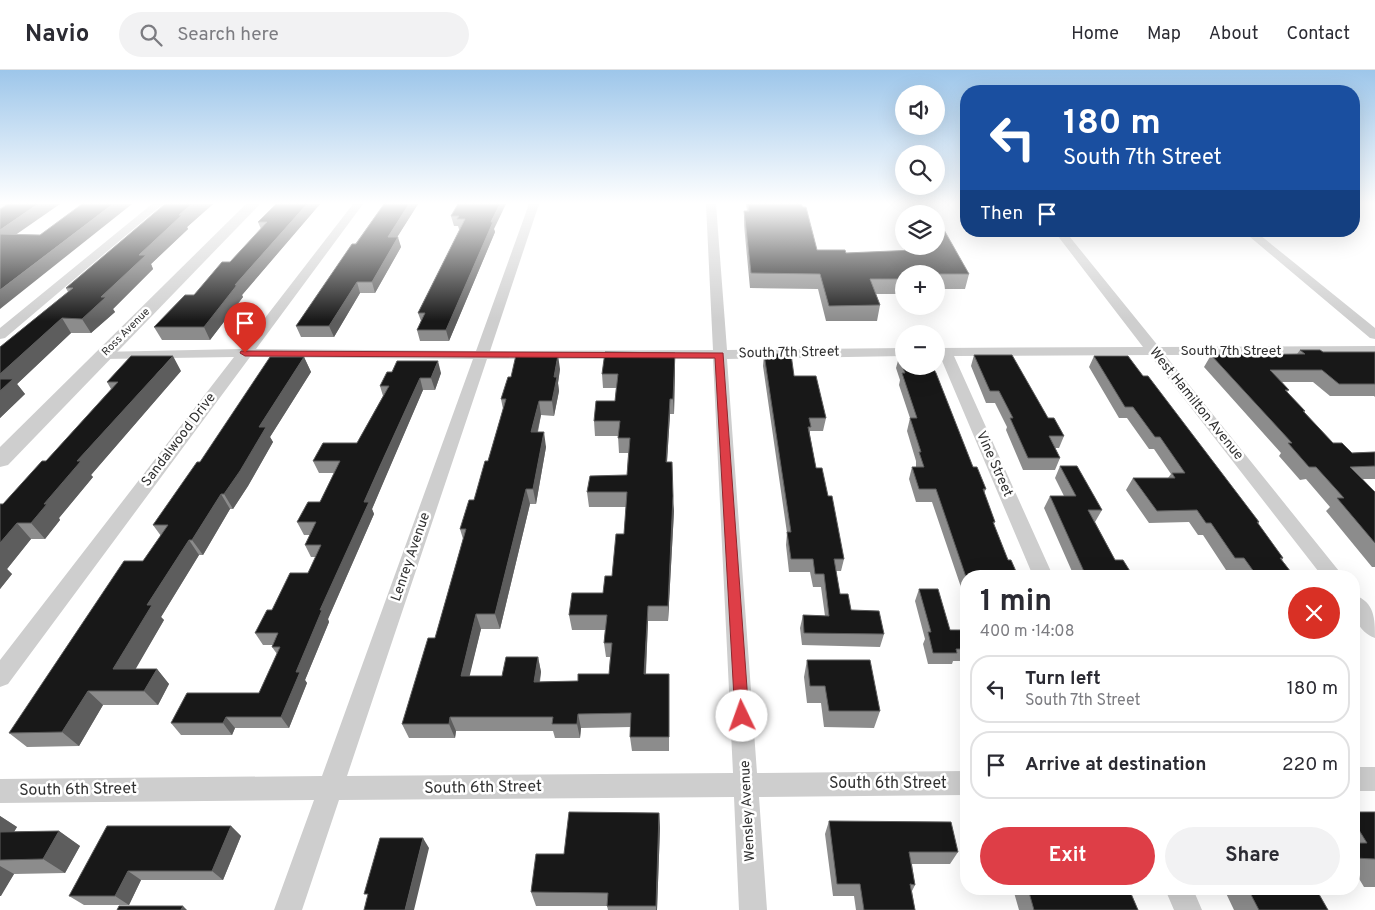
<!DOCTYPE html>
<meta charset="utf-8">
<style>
:root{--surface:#fff;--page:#f2f2f3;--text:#2b2b33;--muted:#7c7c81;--line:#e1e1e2;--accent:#de3e47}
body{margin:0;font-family:Overpass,sans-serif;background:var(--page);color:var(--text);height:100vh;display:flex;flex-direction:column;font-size:19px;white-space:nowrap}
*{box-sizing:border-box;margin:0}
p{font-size:16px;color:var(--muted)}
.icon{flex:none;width:28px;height:28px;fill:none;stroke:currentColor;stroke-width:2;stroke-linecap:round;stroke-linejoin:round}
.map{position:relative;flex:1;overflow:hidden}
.side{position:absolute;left:960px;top:500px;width:400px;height:325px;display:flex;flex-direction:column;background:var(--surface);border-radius:20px;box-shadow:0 5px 20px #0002}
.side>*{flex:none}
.banner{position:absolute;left:960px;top:15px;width:400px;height:152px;border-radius:20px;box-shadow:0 5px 20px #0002;background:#1a4fa0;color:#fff;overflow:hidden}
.fabs{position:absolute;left:895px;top:15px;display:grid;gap:10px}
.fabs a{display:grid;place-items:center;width:50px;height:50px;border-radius:50%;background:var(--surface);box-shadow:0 5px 20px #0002;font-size:25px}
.pin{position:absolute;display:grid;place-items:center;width:42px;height:42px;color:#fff;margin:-51px -21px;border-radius:50% 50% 50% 0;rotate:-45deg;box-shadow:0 0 5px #0007}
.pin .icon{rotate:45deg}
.me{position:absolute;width:55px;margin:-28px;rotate:357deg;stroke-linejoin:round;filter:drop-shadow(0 0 4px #0008)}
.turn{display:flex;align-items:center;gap:18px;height:105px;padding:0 20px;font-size:22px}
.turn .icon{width:65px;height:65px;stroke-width:2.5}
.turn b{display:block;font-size:35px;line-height:42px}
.then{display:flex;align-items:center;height:48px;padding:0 20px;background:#0003;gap:10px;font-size:19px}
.round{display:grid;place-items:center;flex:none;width:52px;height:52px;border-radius:26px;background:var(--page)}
.overview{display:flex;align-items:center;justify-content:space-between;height:85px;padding:0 20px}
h1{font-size:30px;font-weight:700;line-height:38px}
.action{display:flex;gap:10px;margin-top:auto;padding:10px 20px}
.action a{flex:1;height:58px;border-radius:30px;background:var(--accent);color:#fff;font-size:20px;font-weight:700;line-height:58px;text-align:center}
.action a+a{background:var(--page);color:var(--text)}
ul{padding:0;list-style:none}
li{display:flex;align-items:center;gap:15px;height:68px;margin:0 10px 8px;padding:0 10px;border:2px solid var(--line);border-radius:20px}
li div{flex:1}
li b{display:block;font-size:19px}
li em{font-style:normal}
header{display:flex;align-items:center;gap:30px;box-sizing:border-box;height:70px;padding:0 25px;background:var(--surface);border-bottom:1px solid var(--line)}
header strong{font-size:24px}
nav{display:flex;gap:28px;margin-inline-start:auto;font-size:18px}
.search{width:350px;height:45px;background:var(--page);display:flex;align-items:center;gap:12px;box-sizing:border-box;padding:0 18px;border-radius:28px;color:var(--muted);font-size:19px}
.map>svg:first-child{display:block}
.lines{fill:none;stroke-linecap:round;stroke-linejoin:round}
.minor{fill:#cecece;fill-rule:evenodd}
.tertiary{fill:#cecece;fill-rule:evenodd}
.wall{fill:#8c8c8c}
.shaded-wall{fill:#5d5d5d}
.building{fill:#181818;stroke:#5d5d5d}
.route{fill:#de3e47;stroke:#90282e}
.labels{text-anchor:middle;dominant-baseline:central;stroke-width:5;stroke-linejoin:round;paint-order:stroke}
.far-street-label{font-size:11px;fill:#313131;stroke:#fff}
.street-label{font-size:14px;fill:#313131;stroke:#fff}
.near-street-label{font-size:16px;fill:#313131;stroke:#fff}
</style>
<header>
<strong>Navio</strong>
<div class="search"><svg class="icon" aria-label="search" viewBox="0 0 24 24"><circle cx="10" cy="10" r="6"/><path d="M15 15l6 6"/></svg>Search here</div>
<nav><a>Home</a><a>Map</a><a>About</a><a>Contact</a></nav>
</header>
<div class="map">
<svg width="1375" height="840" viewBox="0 0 1375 840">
<rect width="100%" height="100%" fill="#fff"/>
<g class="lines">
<path class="minor" d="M0 134H9L0 139Z
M152 134H163L5 268 0 269V258Z
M353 134H363L256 279 476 281 529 134H539L490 281 713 280 706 134H716L727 280 904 278V286L727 289 757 703 966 701V725L759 727 767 840H739L734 727 339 730 302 840H274L314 730 0 733V709L322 706 473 289 250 287 8 614 0 617V590L234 287 104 289 99 288 97 285 99 282 241 279ZM487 289H713L733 703 347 706Z
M1054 161H1065L1159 277 1375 276V284L1165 285 1343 506H1322L1150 285 954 286 1053 506H1033L940 286H936V278L1143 277Z
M1243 161H1255L1375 258V269L1370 268Z
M1354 525C1375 532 1375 549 1375 568 1356 561 1353 543 1354 525Z
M1354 697H1375V721H1354Z
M1165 819H1193L1202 840H1174Z"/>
<path class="tertiary" d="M246 134H260L8 395 0 397V377Z"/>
</g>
<path class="wall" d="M165 134H213L187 157 188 159 151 194 153 199 113 239 115 242 91 263H71L17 314 25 324 0 348V277L68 222 66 218Z
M276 134H320L242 225 243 227 210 270H162L154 257 194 225 230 192 261 159 258 152Z
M384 134H418L397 167 401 177 375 223H360L334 267H301L296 256Z
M458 134 494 159 495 162 449 271H420L417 260 421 251 418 243 460 159H459L458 156H454L451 146Z
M746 134H801L817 180 846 183 905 181 898 165 900 151H904V176H936L969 204 965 219H936V204H904V219H901L900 224H876L880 235 877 251H826L818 219 750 218 744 155V141H747Z
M1300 280 1323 282H1375V327L1374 326H1330L1313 312H1282L1289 320 1287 322 1305 341 1304 343 1333 373 1352 383 1375 382V409H1363L1375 422V497H1372L1326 441 1330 437 1306 409 1300 410 1279 386 1281 383 1204 297 1211 285 1297 284Z
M764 284 794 306 826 348 823 361H810V365L816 398 828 426 844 489 841 501H836L840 524 851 540 884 564 880 577 802 575 800 558 803 545 825 546 821 517H813L810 502H789L786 475 787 463 763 296Z
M974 285 1048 348 1064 366 1059 378H1055L1060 388 1055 400H1023L1006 360 1007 357 995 333H986L971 296Z
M1094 286 1143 306 1259 452 1258 454 1283 488 1282 490 1294 506H1239L1235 500H1226L1203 465H1198L1189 452 1149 453 1126 420 1133 408H1168L1171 404 1154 379H1149L1127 348H1119L1089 297Z
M304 287 311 302 270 367 273 372 248 416 233 439H230L203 485H199L161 547 164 550 135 599H157L169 614 158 635H103L79 676 27 677 9 663 143 491 161 466 153 455 200 392Z
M899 287 973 397 986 419 984 423 995 452 966 506V543L962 530 964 526 932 432H916L909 409 912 397H916V391L907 361 910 348 899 315 900 310 896 298Z
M675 297 674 344H670L667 392 674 441 668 551H648L646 604H669V681H632L630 667 631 657 581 658 580 668H555L553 661H456L455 668H409L402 654 435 568 463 469 460 459 474 430 488 391 503 339 501 329 511 307 560 299 558 313 559 321 554 346 541 345 538 362 546 377 536 434H530L500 559H481L469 606H502L538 587 541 602 540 612 578 611 609 604 610 587H606L604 573 605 560H572L569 545 603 523 612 506 624 464 626 437H589L587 422 627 405 628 383H619L618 366H595L594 351 615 331 616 318H603L602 304Z
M181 301 91 405 93 407 59 448 60 450 45 469H31L7 499 12 504 0 519 3 434 46 391 111 319 107 312Z
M441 303 435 320H423L385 408 372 439 374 444 328 549 329 552 305 610 307 613 289 658H235L232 665H181L171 653 259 623 277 584 272 577 273 575H263L255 563 272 540 308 503 316 487H311L305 475 310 465H304L297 452 320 432 334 403H319L313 391 357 373 383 326 380 316Z
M1060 396 1102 440 1095 452 1115 490 1133 506H1074L1044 438 1050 426H1064L1055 408Z
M919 519 950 560H966V591H953L952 594H928L923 574 925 569 915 531Z
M807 590 880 641 874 658 824 657 821 633H807L804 607Z
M1354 742H1375V817H1364L1355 802H1354Z
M659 743 660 758 657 840H608L607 836H536L531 822 564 784Z
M0 746 17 757 14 762 59 761 80 776 65 803 14 804 0 826Z
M829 751 958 782 950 794H912L915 815 912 821 915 840H856L854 826H833L825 764Z
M231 756 241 766 223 810H141L129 835H84L69 826Z
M1013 819H1129L1138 840H1019Z
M1224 819H1316L1328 840H1234Z"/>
<path class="shaded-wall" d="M38 134H60L1 175 0 174V160Z
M113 134H132L0 239V220Z
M192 134H213L187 157 188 159 151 194 153 199 113 239 115 242 91 263 82 249 139 185 179 145Z
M307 134H320L242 225 243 227 210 270 204 257 235 215Z
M409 134H418L391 177 388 167Z
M500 134H506L494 159 495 162 449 271 446 260 491 152Z
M398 167 401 177 375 223 372 212Z
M357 212 360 223 334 267 329 256Z
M62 248 71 263 17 314 25 324 0 348V304Z
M675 283V297L674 344 673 329Z
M558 285 560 299 558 313 559 321 554 346 552 331 554 307Z
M173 286 181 301 91 405 93 407 59 448 60 450 45 469 31 453 44 434 77 391Z
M304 287 311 302 270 367 273 372 248 416 233 439 224 424 259 357Z
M438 291 441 303 435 320 431 308Z
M420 308 423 320 372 439 374 444 328 549 329 552 305 610 307 613 289 658 281 647 296 602 320 540 364 432Z
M670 329V344L666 407V392Z
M539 331 541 345 534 377 531 362Z
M544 362 546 377 536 434 533 419Z
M526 419 530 434 500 559 495 544Z
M221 424 230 439 203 485 192 470Z
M673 426 674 441 668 551V536Z
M17 453 31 469 7 499 12 504 0 519V473Z
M189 470 199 485 161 547 164 550 127 614 113 599 147 535Z
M648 536V551L645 618 644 604Z
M476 544 481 559 466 621 461 606Z
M538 587 541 602 537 626 534 612Z
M157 599 169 614 158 635 144 621Z
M88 621 103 635 79 676 62 662Z
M578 644 581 658 580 668 577 654Z
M226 647 235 658 232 665 223 653Z
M450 647 456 661 455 668 449 654Z
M659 743 660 758 657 840H656Z
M0 746 17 757 4 777 0 774Z
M231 756 241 766 223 810 212 801Z
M59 761 80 776 65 803 43 789Z
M423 768 429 778 414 840H405Z
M0 796 14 804 1 826H0Z
M128 801 141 810 129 835 115 826Z
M183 836 187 840H181Z"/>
<path class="building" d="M8 134H38L0 160V139Z
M82 134H113L0 220V164L40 165Z
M165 134H192L179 145H182L139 185H146L101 227H106L82 249 62 248 0 304V277L73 218H66Z
M276 134H307L235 215H237L204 257H154L185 225H194L222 192H230L267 152H258Z
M384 134H409L388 167H398L372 212H357L329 256H296L352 174H356Z
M458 134H500L491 152H493L446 260H417L425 243H418L465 149H457L459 146H451Z
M748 134H801L803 137H806L817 180H845L846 183 915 180 913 176H936V151H939L969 204H902L903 209H870L880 235 829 236 820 204 751 203 744 141H749Z
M900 151H904V158Z
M1300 280H1320L1323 282H1375V314H1339L1322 300H1270L1289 320H1285L1305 341H1303L1333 373H1342L1352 383 1375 382V396L1350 397 1375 422V473L1337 428H1344L1316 397H1309L1288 373H1292L1211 285 1305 284Z
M605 282 675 283 673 329H670L666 392H672L673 426 668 536H648L644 604H669V667H630L631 643 578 644 577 654H552L553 647H450L449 654H402L428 568H435L466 459H460L469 430H474L485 391H488L506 329H501L508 307H511L516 285H558L554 307H557L552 331H539L531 362H544L533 419H526L495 544H476L461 606H502L506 587H538L534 612 578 611V604H609L612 573H604L607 545H569L572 523H603L605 506H612L616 464H624L627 422H587L590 406 627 405 630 368H618L620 351H594L596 331H615L618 304H602Z
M764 284H791L794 306H816L826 348H809L811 357H808L816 398H822L828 426H832L844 489H834L840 524H848L851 540 879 541 884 564 804 563 803 545 829 546 824 504H815L813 489H791L787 462H791Z
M974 285H1012L1048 348H1054L1064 366H1049L1060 388H1028L1010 348H1013L999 321H990Z
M131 286H173L77 391H81L44 434H47L31 453H17L0 473V434H3L42 391H46L118 312H107Z
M1094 286H1128L1143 306H1148L1259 452H1257L1283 488H1280L1294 506H1257L1244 488H1235L1211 453H1206L1197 440 1157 441 1133 408H1175L1172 403H1185L1160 367H1155L1133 337H1125Z
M270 287H304L259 357H266L240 401 224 424H221L192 470H189L147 535H152L113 599H157L144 621H88L62 662 9 663 124 491H143L168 455H153L197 392H200Z
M899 287H904V296H932L936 303 973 397H977L986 419H983L995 452H993L1008 490H1011L1018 506 966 507 936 419H919L912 397H924L919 382H921L910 348H917L902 303H905Z
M397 291H438L431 308H420L380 396 364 432H369L320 540H322L296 602H300L281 647H226L223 653H171L187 623H259L280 577H272L278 563H255L267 540H272L290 503H308L321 475H305L316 452H297L308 432H320L340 391H313L323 373H357L389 316H380L387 302H392Z
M0 309H13L0 321Z
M1060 396H1077L1102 440H1088L1115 490H1123L1133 506H1086L1050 426H1076Z
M919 519H938L950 560H966V579H956L957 583H933L928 562H931Z
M807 590H870L880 641H829L825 616H810Z
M569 742 659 743 656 836H607L608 823 531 822 536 784H564Z
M1354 742H1375V789L1354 788V773H1367L1354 752Z
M829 751 951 752 958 782H909L915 815 910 814 915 840H864L860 814H837Z
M107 756H231L212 801H128L115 826H69Z
M59 761 43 789 0 790V762Z
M380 768H423L405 840H364L368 824H364Z
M1028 819H1129L1138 840H1034Z
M1248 819H1316L1328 840H1259Z
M119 836H183L181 840H117Z"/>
<linearGradient id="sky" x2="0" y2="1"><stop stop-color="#9dc6ea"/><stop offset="0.53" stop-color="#fff"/><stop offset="1" stop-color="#fff" stop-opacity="0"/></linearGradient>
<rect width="1375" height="251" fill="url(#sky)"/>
<path class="route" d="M241 281 723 283 749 646 747 651 742 653 737 651 735 646 715 288 245 286 240 283Z"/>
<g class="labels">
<g class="far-street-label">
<text transform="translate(126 262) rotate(-45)">Ross Avenue</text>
</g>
<g class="street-label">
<text x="1231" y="281">South 7th Street</text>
<text transform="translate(789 283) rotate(-1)">South 7th Street</text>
<text transform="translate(1196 334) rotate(51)">West Hamilton Avenue</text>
<text transform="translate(179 370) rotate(-53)">Sandalwood Drive</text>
<text transform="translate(994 394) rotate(66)">Vine Street</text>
<text transform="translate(411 487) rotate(-71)">Lenrey Avenue</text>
<text transform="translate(748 741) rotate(-93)">Wensley Avenue</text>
</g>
<g class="near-street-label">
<text x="888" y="714">South 6th Street</text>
<text transform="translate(483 718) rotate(-1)">South 6th Street</text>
<text transform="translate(78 720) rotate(-1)">South 6th Street</text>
</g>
</g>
</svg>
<div class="fabs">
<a><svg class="icon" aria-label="sound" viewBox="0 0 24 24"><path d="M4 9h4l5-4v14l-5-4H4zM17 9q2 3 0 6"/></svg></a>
<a><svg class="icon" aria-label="search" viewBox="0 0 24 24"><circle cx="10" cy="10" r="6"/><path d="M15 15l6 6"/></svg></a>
<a><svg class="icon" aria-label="layers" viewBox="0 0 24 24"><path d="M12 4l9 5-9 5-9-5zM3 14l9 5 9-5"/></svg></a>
<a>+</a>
<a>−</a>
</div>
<div class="pin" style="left:245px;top:283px;background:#d93025"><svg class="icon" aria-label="arrive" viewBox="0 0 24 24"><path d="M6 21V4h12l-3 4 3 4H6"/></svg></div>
<svg class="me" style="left:742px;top:646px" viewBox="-20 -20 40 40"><circle r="19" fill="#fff"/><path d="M0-13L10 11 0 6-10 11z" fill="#de3e47"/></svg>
<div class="banner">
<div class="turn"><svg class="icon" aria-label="left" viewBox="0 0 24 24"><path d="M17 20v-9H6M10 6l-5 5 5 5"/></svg><div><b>180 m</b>South 7th Street</div></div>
<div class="then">Then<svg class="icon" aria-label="arrive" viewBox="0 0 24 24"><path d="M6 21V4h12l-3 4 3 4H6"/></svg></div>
</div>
<section class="side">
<div class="overview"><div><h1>1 min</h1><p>400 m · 14:08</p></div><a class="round" style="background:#d93025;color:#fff"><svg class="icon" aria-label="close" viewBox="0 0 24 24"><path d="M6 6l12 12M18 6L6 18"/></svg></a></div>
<ul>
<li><svg class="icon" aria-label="left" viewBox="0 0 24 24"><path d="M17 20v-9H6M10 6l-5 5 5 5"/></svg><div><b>Turn left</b><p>South 7th Street</p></div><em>180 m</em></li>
<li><svg class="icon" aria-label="arrive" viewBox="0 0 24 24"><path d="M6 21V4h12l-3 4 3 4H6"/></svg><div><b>Arrive at destination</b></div><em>220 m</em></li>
</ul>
<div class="action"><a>Exit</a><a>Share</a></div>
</section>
</div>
